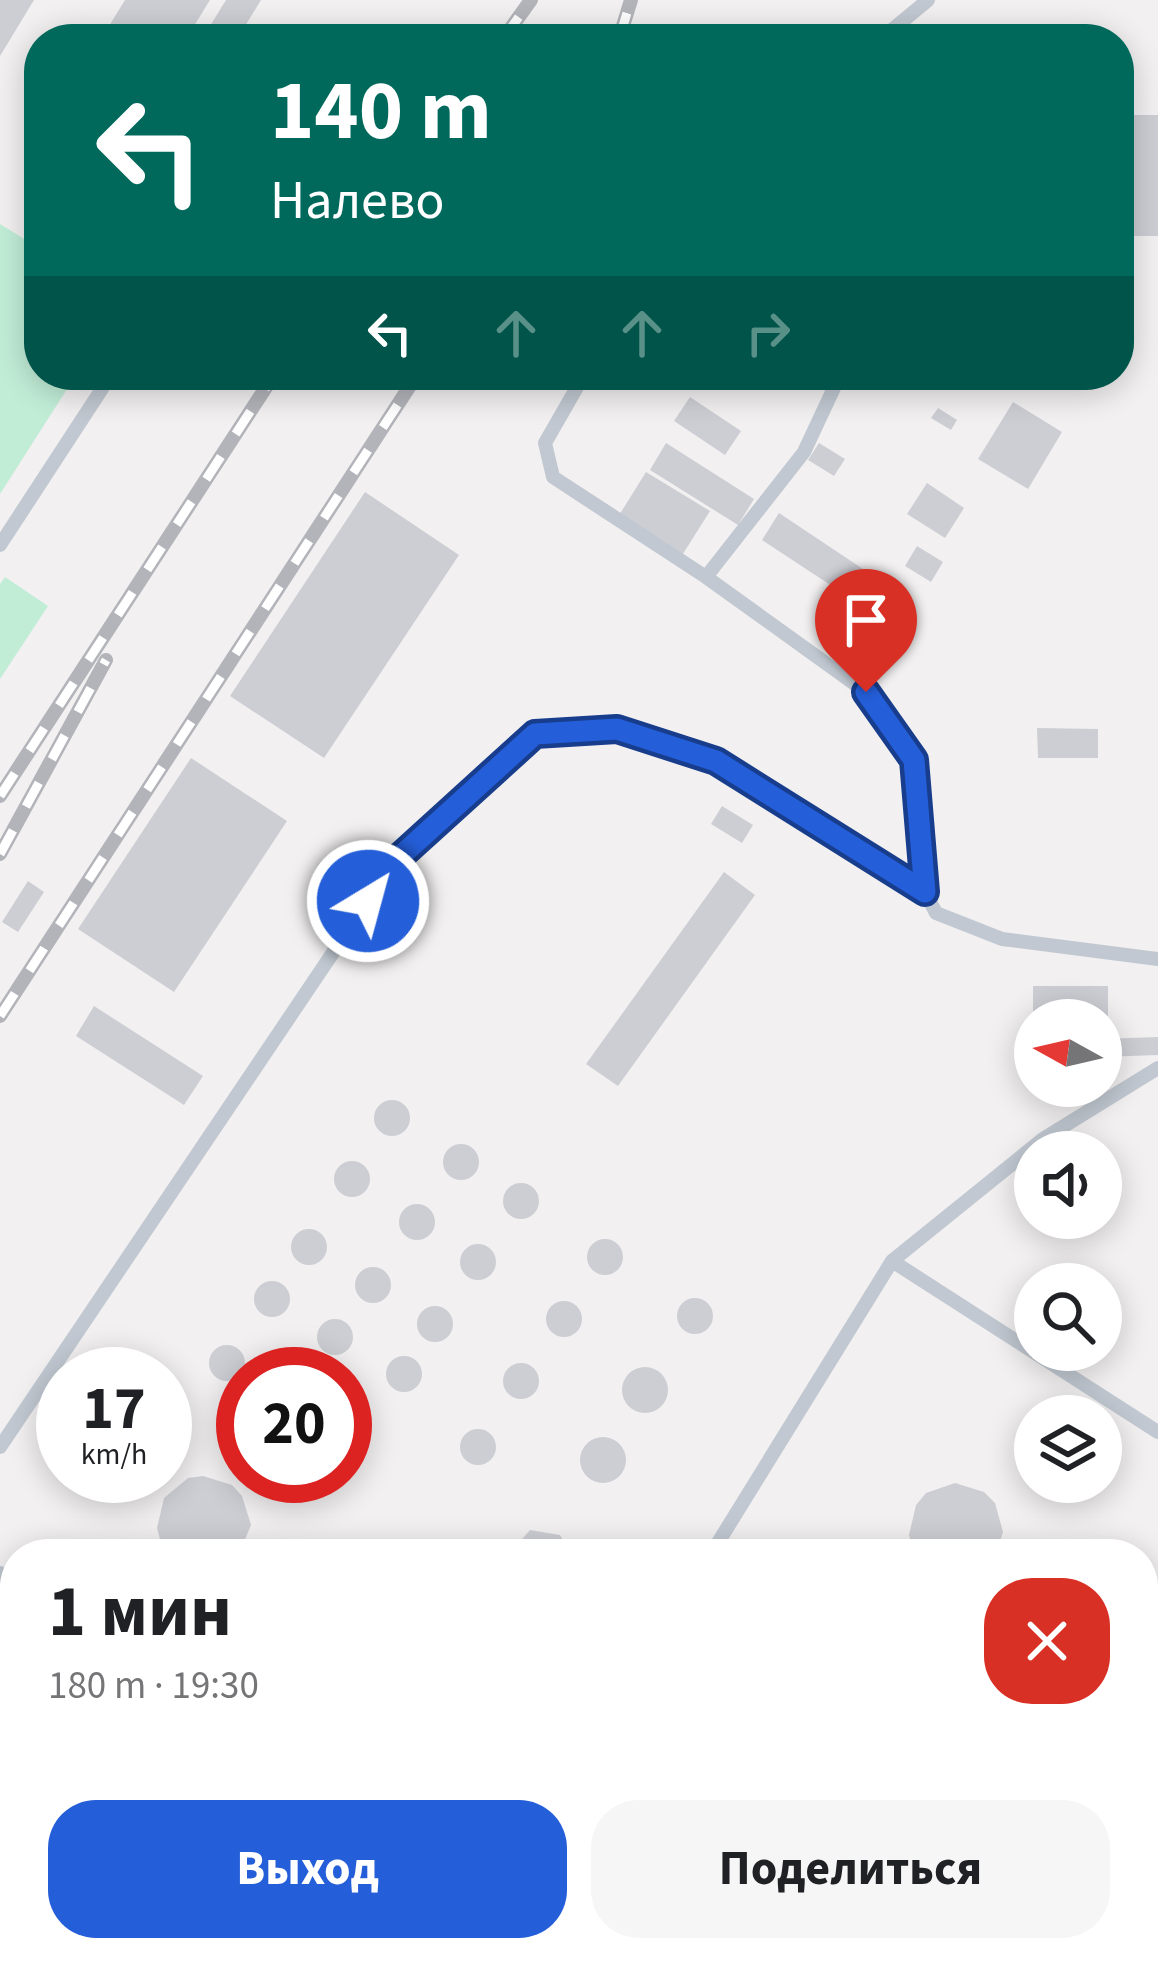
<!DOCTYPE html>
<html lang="ru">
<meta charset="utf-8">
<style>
:root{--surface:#fff;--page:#f6f6f6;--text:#202124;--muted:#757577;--accent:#245ed8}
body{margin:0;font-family:"Source Sans 3",sans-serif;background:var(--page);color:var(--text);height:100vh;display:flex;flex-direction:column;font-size:45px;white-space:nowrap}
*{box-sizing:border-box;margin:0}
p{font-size:39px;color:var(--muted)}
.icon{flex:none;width:66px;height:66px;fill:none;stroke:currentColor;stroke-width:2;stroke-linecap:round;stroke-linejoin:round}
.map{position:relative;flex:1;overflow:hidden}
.details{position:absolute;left:0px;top:1539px;width:1158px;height:423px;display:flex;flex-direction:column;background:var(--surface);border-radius:48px 48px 0 0;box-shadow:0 6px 30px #0003}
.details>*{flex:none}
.guide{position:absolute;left:24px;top:24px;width:1110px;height:366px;border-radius:48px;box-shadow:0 6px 30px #0003;background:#00695c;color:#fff;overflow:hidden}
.needle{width:78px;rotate:278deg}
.tools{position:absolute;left:1014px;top:999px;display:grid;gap:24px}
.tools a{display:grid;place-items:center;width:108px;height:108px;border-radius:50%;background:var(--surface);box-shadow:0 6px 30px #0003;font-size:60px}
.speed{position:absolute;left:36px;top:1347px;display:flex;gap:24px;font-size:60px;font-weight:700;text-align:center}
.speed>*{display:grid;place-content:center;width:156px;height:156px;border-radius:50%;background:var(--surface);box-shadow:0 6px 30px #0003;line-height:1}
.speed small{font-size:30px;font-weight:400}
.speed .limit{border:18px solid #d22;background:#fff;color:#111}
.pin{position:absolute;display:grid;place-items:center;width:102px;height:102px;color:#fff;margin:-123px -51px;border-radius:50% 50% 50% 0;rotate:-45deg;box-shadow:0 0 12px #0007}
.pin .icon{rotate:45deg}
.me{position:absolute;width:132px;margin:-66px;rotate:37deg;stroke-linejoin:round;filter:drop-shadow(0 0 9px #0008)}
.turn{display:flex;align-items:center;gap:42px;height:252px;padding:0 48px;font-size:54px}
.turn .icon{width:156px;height:156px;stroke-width:2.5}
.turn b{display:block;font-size:84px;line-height:102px}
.lanes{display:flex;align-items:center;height:114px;padding:0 48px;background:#0003;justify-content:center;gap:60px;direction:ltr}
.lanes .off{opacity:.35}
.round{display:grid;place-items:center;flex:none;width:126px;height:126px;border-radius:48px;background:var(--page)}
.headline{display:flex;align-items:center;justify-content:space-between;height:204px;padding:0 48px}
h1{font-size:72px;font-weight:700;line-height:90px}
.primary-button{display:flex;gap:24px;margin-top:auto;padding:24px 48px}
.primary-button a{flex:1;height:138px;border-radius:48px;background:var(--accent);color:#fff;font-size:48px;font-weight:700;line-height:138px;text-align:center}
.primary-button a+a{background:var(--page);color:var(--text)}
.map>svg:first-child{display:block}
.green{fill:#c1edd7}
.building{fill:#cdced4}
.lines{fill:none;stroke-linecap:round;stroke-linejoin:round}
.lane{stroke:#c1c8d1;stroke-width:14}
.rail-casing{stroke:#b2b4ba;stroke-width:14}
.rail{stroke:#fff;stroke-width:9;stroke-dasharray:27;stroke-linecap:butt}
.route-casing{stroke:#173d8c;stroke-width:30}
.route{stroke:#245ed8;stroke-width:21}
</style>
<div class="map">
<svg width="1158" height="1961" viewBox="0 0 1158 1961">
<rect width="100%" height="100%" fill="#f2f0f0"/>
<path class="green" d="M0 224 39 248V375H76L0 494Z
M5 577 48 606 0 679V584Z"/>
<path class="building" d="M0 0H34L0 56Z
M125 0H210L186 39H101Z
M226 0H261L237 39H202Z
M1119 115H1158V236H1119Z
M690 397 741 431 725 455 674 421Z
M1013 402 1062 432 1028 489 978 459Z
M938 408 957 420 951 430 931 418Z
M666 443 754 499 738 525 650 470Z
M819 443 845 459 834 476 808 460Z
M646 472 710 511 681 557 618 517Z
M927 483 964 508 945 538 907 514Z
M365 492 459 555 324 758 230 696Z
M779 513 905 597 888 623 762 540Z
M917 546 943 562 931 582 905 566Z
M1037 728 1098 729V758H1038Z
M191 758 287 821 174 992 78 929Z
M722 806 753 825 742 843 711 824Z
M724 872 755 895 618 1086 586 1064Z
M28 881 44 892 18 932 2 922Z
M1033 986H1108V1017L1033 1018Z
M94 1006 203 1076 184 1105 76 1036Z
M1158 1037V1055L1101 1057V1039Z
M374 1118a18 18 0 1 1 36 0a18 18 0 1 1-36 0Z
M443 1162a18 18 0 1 1 36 0a18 18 0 1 1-36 0Z
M334 1179a18 18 0 1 1 36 0a18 18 0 1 1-36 0Z
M503 1201a18 18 0 1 1 36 0a18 18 0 1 1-36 0Z
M399 1222a18 18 0 1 1 36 0a18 18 0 1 1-36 0Z
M291 1247a18 18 0 1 1 36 0a18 18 0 1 1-36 0Z
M587 1257a18 18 0 1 1 36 0a18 18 0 1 1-36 0Z
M460 1262a18 18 0 1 1 36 0a18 18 0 1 1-36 0Z
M355 1285a18 18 0 1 1 36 0a18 18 0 1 1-36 0Z
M254 1299a18 18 0 1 1 36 0a18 18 0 1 1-36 0Z
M677 1316a18 18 0 1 1 36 0a18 18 0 1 1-36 0Z
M546 1319a18 18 0 1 1 36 0a18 18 0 1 1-36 0Z
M417 1324a18 18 0 1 1 36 0a18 18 0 1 1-36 0Z
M317 1337a18 18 0 1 1 36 0a18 18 0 1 1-36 0Z
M209 1363a18 18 0 1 1 36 0a18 18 0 1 1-36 0Z
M386 1374a18 18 0 1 1 36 0a18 18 0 1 1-36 0Z
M503 1381a18 18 0 1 1 36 0a18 18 0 1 1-36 0Z
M622 1390a23 23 0 1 1 46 0a23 23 0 1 1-46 0Z
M345 1399 352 1425 345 1442Z
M460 1447a18 18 0 1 1 36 0a18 18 0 1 1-36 0Z
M580 1460a23 23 0 1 1 46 0a23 23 0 1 1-46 0Z
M203 1476 232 1485 242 1496 251 1525 239 1554H168L161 1543 157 1528 164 1498 188 1478Z
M955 1483 984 1492 995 1503 1003 1532 996 1554 913 1550 909 1535 916 1505 926 1493Z
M530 1530 560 1535 572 1554H509Z
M1143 1595 1154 1630 1143 1658Z
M15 1696V1785L0 1776V1704Z
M48 1947H125L131 1961H41Z
M286 1947H373L364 1961H295Z
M856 1947H950L947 1961H859Z"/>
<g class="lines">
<path class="lane" d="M881 39 928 0
M584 375 545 443 553 477 706 577 866 692 914 760 925 892 936 913 1002 939 1158 959
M0 545 111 375
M706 577 804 452 840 375
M1158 1068 1043 1139 892 1261 1158 1432
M0 1447 394 862 534 734 617 729 716 761 925 892
M711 1554 892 1261
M0 1573 15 1583
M1143 1923 1158 1899
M567 1947 587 1961
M1118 1961 1127 1947"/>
<defs>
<path id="rail" d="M503 39 531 0
M619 39 631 0
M0 796 274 375
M0 854 106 660
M0 1016 417 375"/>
</defs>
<use href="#rail" class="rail-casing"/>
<use href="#rail" class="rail"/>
</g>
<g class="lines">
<defs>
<path id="route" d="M368 901 394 862 535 734 617 729 716 761 925 892 914 760 866 692"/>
</defs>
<use href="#route" class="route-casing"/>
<use href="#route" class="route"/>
</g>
</svg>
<div class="tools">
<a><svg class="needle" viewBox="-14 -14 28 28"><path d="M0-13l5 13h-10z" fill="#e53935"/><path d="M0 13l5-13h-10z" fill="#757577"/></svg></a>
<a><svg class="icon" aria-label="sound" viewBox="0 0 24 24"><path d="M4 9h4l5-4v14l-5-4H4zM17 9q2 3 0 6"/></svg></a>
<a><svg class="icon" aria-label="search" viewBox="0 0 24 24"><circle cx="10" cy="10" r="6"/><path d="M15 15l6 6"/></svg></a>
<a><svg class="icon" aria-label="layers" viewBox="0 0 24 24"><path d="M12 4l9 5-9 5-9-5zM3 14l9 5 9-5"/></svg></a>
</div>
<div class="speed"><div>17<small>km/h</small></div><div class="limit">20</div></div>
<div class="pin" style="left:866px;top:692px;background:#d93025"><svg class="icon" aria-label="arrive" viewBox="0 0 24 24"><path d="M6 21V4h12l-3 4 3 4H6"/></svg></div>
<svg class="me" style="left:368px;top:901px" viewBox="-20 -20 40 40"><circle r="17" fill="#245ed8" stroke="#fff" stroke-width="3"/><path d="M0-11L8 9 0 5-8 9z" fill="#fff"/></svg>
<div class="guide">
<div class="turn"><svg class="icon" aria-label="left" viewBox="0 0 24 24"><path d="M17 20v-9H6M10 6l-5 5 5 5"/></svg><div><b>140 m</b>Налево</div></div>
<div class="lanes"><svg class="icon" aria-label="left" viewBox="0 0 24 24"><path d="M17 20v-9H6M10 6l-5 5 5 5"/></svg><svg class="icon off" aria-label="ahead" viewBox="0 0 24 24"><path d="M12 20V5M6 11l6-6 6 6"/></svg><svg class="icon off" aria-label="ahead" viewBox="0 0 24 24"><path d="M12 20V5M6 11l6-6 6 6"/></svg><svg class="icon off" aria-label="right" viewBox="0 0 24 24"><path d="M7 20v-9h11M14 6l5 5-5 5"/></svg></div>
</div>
<section class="details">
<div class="headline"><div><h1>1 мин</h1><p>180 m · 19:30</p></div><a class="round" style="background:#d93025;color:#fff"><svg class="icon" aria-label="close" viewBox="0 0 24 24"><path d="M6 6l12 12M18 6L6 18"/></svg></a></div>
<div class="primary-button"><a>Выход</a><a>Поделиться</a></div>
</section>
</div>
